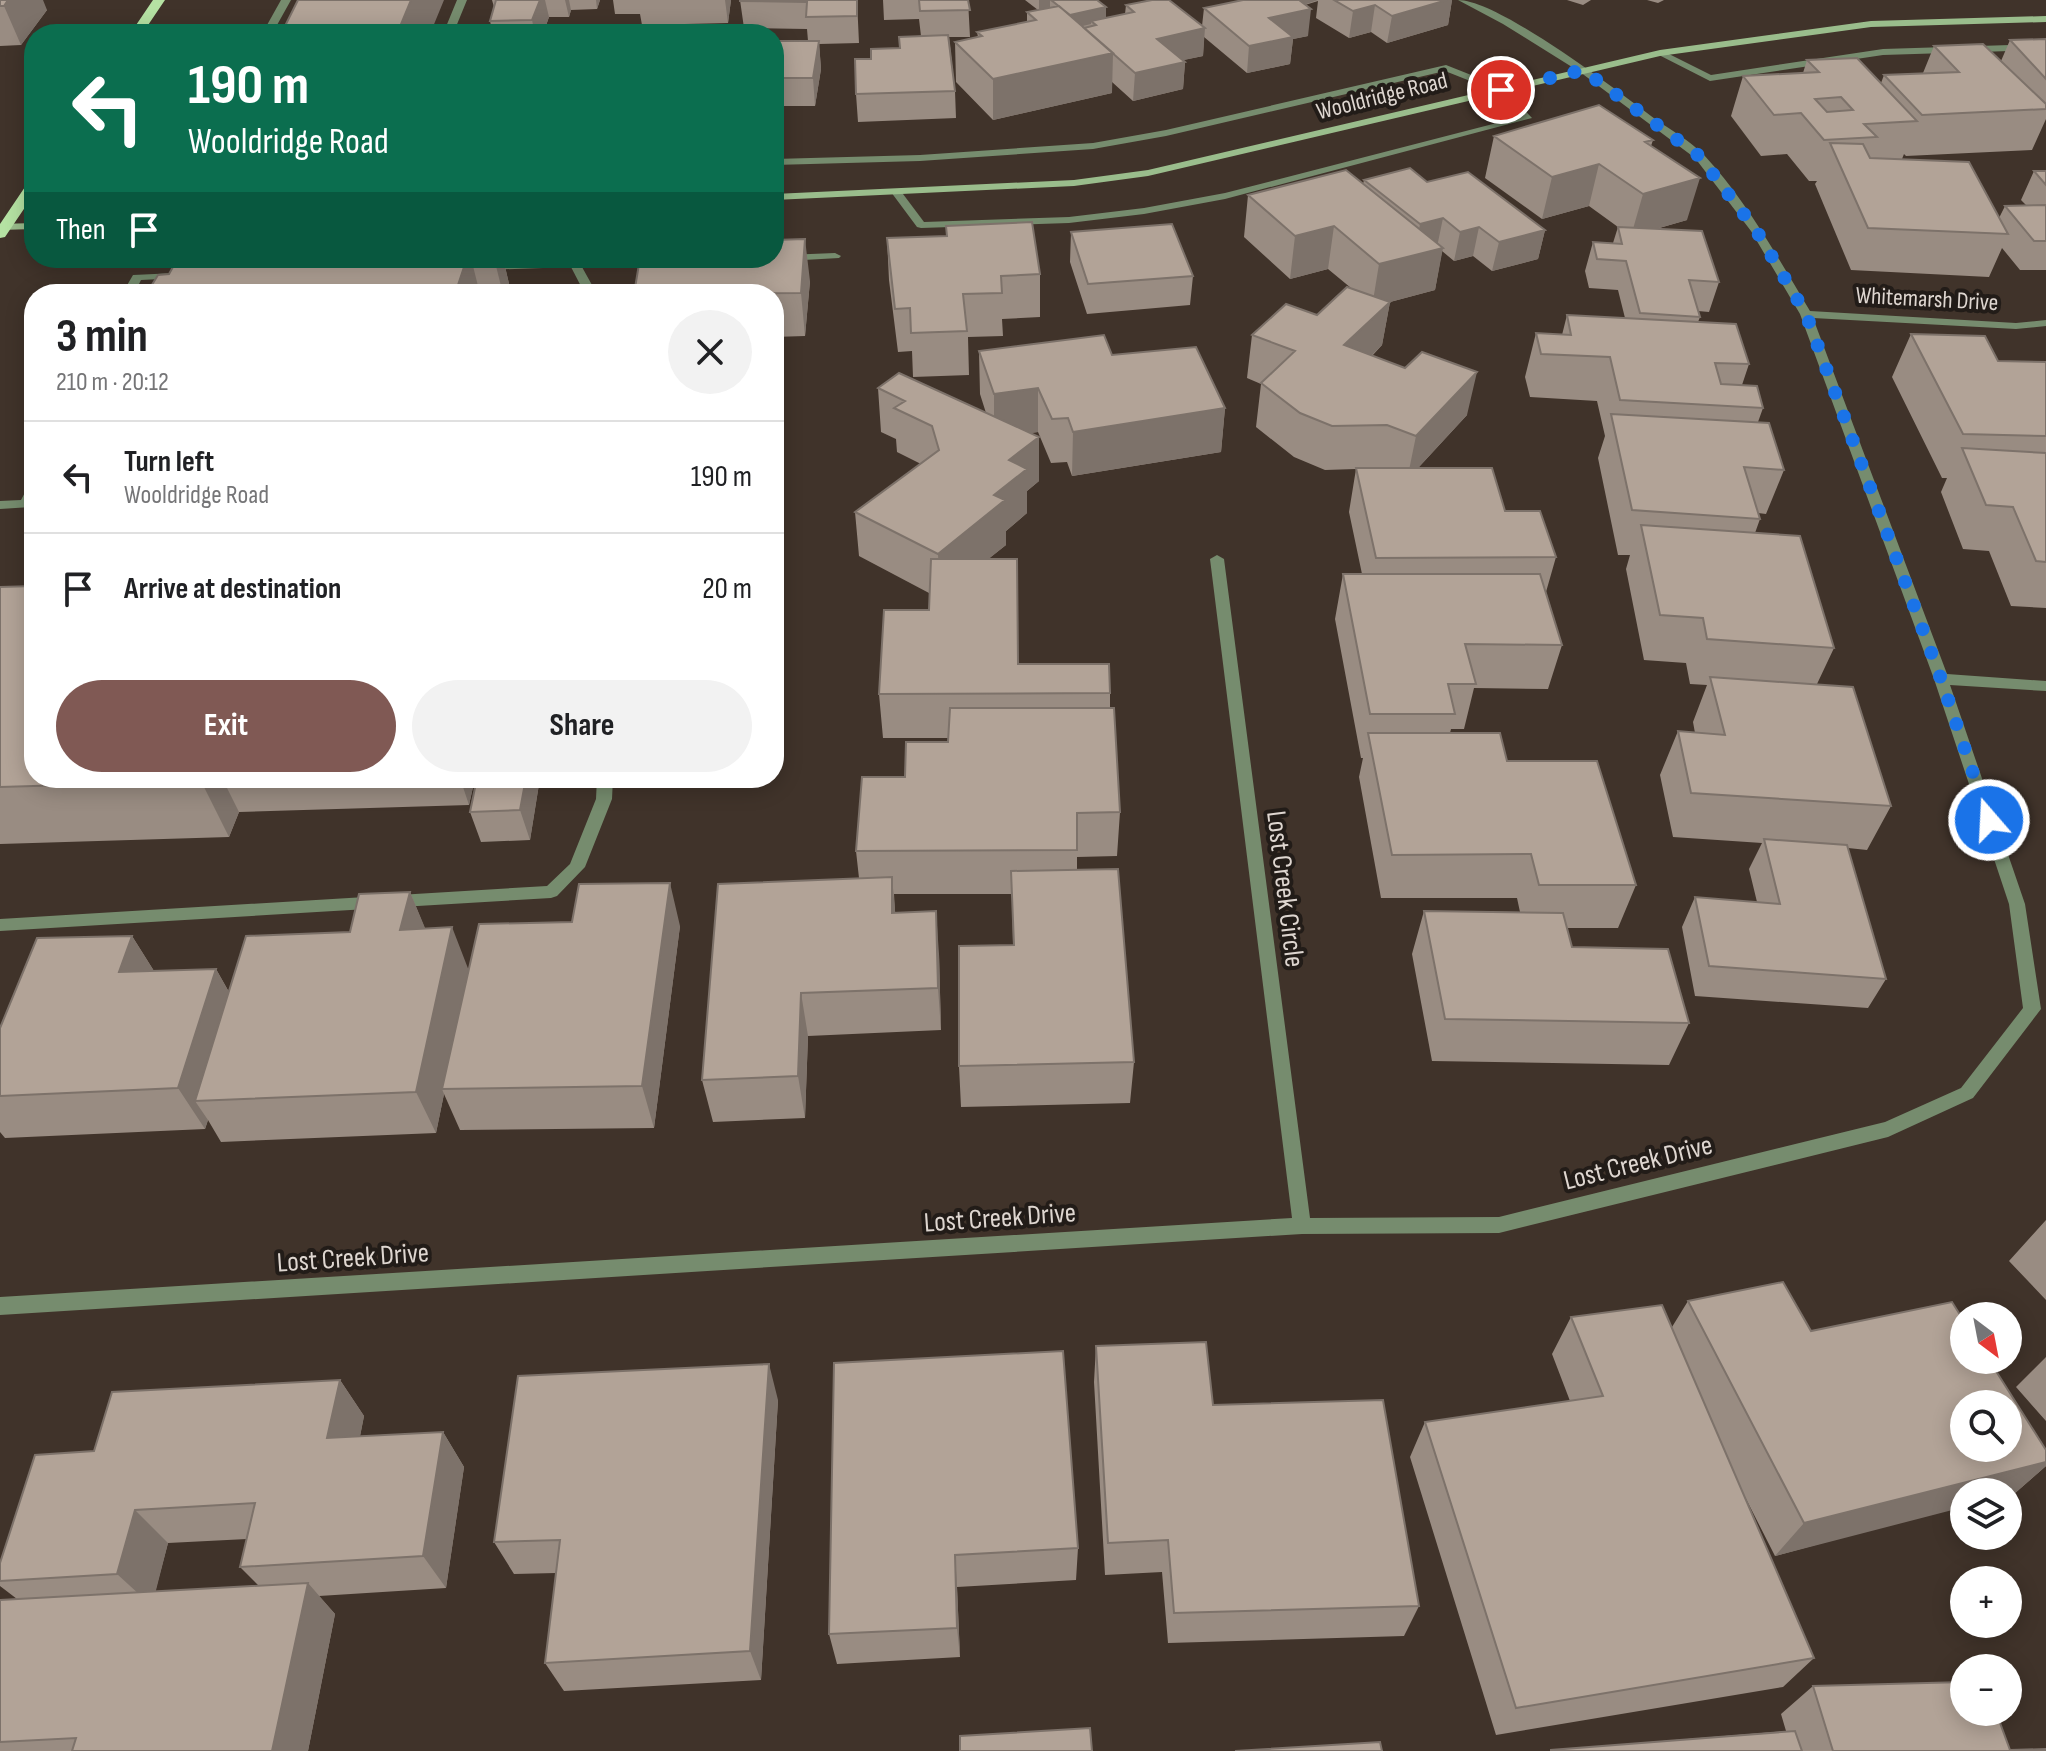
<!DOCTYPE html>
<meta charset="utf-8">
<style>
:root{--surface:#fff;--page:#f2f2f2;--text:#202124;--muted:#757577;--line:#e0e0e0;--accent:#805954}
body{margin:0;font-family:"Sofia Sans Condensed",sans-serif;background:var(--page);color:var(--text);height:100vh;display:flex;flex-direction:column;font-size:30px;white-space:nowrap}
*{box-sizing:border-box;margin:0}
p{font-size:26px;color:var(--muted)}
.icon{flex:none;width:44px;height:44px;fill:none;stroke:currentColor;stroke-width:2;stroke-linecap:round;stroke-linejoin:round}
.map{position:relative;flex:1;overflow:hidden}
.panel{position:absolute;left:24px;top:284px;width:760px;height:504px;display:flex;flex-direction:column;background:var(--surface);border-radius:32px;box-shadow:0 4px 20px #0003}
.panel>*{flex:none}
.guide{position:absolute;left:24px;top:24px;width:760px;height:244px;border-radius:32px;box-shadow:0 4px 20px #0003;background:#0b6e4f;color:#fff;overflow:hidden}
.needle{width:52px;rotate:148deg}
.controls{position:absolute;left:1950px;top:1302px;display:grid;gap:16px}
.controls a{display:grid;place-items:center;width:72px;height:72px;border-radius:50%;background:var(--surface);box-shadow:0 4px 20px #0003;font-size:40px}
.pin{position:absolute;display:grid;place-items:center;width:68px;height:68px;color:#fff;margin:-34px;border:4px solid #fff;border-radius:50%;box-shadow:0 2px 8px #0007}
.me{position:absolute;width:88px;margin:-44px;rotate:341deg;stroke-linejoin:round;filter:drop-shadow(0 0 6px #0008)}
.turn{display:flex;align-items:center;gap:28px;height:168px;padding:0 32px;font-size:36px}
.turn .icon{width:104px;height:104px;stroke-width:2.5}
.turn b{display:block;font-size:56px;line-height:68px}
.then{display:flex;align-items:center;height:76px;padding:0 32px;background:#0003;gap:16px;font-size:30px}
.round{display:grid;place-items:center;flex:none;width:84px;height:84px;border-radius:42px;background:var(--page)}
.summary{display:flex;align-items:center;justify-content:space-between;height:136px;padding:0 32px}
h1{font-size:48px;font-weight:700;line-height:60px}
.button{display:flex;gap:16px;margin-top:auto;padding:16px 32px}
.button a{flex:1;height:92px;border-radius:48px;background:var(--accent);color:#fff;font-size:32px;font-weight:700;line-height:92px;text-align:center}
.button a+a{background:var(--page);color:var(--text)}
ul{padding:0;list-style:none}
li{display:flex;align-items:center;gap:24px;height:112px;padding:0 32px;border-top:2px solid var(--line)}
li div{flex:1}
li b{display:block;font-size:30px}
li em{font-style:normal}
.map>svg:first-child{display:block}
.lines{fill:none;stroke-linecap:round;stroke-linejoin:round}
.lane{fill:#768c6e;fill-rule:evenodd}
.street{fill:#768c6e;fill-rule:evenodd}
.secondary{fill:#9abd8c;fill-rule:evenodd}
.primary{fill:#b5e2a3;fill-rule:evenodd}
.wall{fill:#998c82;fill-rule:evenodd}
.shaded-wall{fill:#7d726a}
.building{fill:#b2a397;stroke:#7d726a;stroke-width:2;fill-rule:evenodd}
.route{stroke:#1a73e8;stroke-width:14;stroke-dasharray:0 25.2}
.labels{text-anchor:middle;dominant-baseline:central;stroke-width:8;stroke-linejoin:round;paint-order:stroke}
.far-street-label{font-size:24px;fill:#ded6d0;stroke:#221c18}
.street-label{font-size:28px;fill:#ded6d0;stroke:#221c18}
</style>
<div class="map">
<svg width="2046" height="1751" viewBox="0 0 2046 1751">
<rect width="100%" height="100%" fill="#40332a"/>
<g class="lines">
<path class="lane" d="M281 0H291L272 34H262Z
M457 0H467L453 34H443Z
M2046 44V50L1883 55 1710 81 1655 53 1663 51 1711 75 1883 49Z
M1446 65 1504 88 1532 118 1225 199 1144 214 1069 223 921 228 917 227 891 192 900 190 924 222 1069 217 1144 208 1225 193 1520 117 1498 92 1445 71 1166 136 1093 149 920 161 774 165V159L920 155 1093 143 1166 130Z
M835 253 841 256 839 258 786 261 780 258 786 255Z
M570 258H582L581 260 660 258 665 261 659 264 582 267 597 294H585L571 267 483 270 477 267 483 264 570 261Z
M176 273 182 276 180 278 141 280 134 294H122L133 275Z
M34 484V501L31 507 0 509V501L21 500 29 485Z
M597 778H613L612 799 585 867 557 896 551 898 0 931V919L547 886 570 864 596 799Z"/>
<path class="street" d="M1458 0C1499 0 1618 91 1655 119 1671 130 1690 141 1704 155 1746 200 1778 258 1810 311L2016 323 2046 320V326L2016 329 1813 318 1947 674 2046 681V691L1950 685 2025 904 2041 1009 1973 1098 1888 1137 1499 1233 1302 1234 0 1315V1297L1292 1218 1210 559 1217 555 1224 559 1310 1218 1499 1217 1885 1122 1961 1088 2023 1008 2009 904 1934 679 1800 314 1751 231 1695 158 1580 72 1503 24Z"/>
<path class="secondary" d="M2046 16V22L1871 27 1660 56 1148 176 1074 186 774 200V194L1074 180 1148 170 1660 50 1871 21Z
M34 223V229L0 230V224Z"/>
<path class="primary" d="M153 0H165L142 34H130Z
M34 180V194L5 237 0 238V224L29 181Z"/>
</g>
<path class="wall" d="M0 0 47 10 21 45 0 46Z
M492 0H600L597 9 571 10 569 17H549L543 34H493L490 21 494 7Z
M613 0H731L728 23 642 25 640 14H615Z
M740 0H857L859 43 819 44 821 69 815 106H774V41H808L807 29 744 28Z
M883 0H968L970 37H949L955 91 956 118 858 122 856 94 871 59 900 48 921 36 919 19 884 20Z
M1025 0H1097L1106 7V18L1125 14 1126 5 1202 26 1204 8 1243 0H1452L1448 25 1387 43 1371 32 1349 38 1316 18 1318 1 1305 5 1308 36 1293 39 1290 64 1247 73 1204 37 1203 56 1183 60 1185 62 1183 89 1133 101 1112 82V93L993 120 956 82 955 42 978 37 977 32 1027 22V12L1038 10Z
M1567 0H1591L1583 5Z
M1647 0H1664L1658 3Z
M2046 39V119L2032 150 1906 156 1904 154 1902 159 1999 218 2005 206 2026 205 2021 200 2034 171H2046V270H2020L2002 248 1989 277 1851 270 1815 184 1817 181H1809L1787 154 1761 156 1731 116 1743 76 1803 73 1807 60 1881 83 1884 75 1923 73 1934 46 2001 61 2010 40Z
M1494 136 1653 140 1651 146 1687 220 1656 229 1719 282 1709 312 1698 311 1700 317 1698 322 1749 364 1742 385 1763 408 1758 422 1784 470 1766 514 1758 513 1760 519 1755 533 1834 648 1817 684 1891 806 1867 850 1848 848 1886 979 1868 1008 1695 996 1682 927 1695 897 1757 902 1749 869 1762 843 1673 837 1660 775 1678 731 1695 733 1693 722 1707 685 1690 684 1686 663 1644 660 1626 569 1630 555H1618L1598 458 1605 436 1597 401 1530 397 1525 377 1536 333 1562 335 1567 315 1625 318 1618 290 1589 288 1585 271 1593 242 1613 243 1618 227 1589 206 1542 219 1485 178Z
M1364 180 1427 182 1545 230 1538 259 1492 271 1473 256 1454 261 1442 251 1435 290 1390 302 1382 345 1372 356 1467 415 1418 468 1505 511 1556 557 1546 592 1562 645 1548 689 1474 688 1464 729H1451L1450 733 1507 761 1636 885 1618 928H1567L1572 947 1689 1023 1669 1065 1432 1061 1412 954 1424 911 1520 912 1517 898H1381L1359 777 1363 758H1361L1335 619 1343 574H1362L1349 512 1356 469 1325 470 1294 457 1256 427 1261 384 1247 378 1252 335 1317 315 1351 288 1328 269 1290 279 1244 237 1248 195 1363 184Z
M946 226 1040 274V317L1002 319 1003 336 968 337 969 375 913 377 912 351 898 352 889 280 887 238 946 236Z
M1071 232 1193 276 1190 305 1087 314 1070 262Z
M178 258H503L510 288 509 294H101L150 288 169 274Z
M810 281 805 336 774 337V294Z
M1911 334 1998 361 2046 362V608L2011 606 1989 551 1963 549 1941 492 1947 478H1942L1892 377Z
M979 351 1112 355 1225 408 1221 452 1072 476 1067 462 1051 463 1038 432 1030 433 1039 481 1027 491V513L1006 531V545L988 559 1018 664 1110 693V708L1120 812 1117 856 1077 857V870L1134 1062 1130 1103 961 1107 959 1066 1013 945 1012 894H894L895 913 939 954 941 1030 808 1036 805 1118 713 1122 702 1080 859 878 856 851 905 777 948 742V738H883L879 694 929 610V593L859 556 855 512 921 464 897 452 896 439 881 432 878 388 986 413 980 394Z
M0 587 34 778H475L469 805 239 812 229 837 0 844Z
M477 778H540L530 840 481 842 470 812Z
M410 892 425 929 469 970 680 926 654 1128 460 1130 444 1094 436 1133 221 1142 208 1120 205 1129 5 1138 0 1132V1028L132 936 154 971 216 969 229 992 350 932Z
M2046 1220V1300L2009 1261Z
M1688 1301 1811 1331 2046 1450V1466L2014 1494 2008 1496V1492L1775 1556 1744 1495 1814 1658 1783 1687 1496 1735 1410 1457 1425 1422 1570 1401 1552 1354 1571 1317 1672 1327Z
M1096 1346 1213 1405 1419 1606 1404 1636 1168 1643 1162 1572 1105 1575 1094 1382Z
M2046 1357V1421L2016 1387Z
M834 1363 1078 1548 1076 1580 957 1587 960 1657 837 1664 829 1634Z
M340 1380 364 1416 360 1436 443 1432 464 1467 446 1588 319 1596 335 1614 308 1751H0V1600L17 1599 0 1586V1563L94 1451ZM247 1539 240 1567 259 1586 155 1592 168 1543Z
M778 1400 761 1680 564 1691 545 1663 556 1573 514 1574 494 1542Z
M1813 1686 2010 1750 2046 1751H1550L1551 1750 1786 1731 1781 1714Z"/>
<path class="shaded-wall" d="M8 0H43L47 10 21 45 4 6Z
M411 0H444L430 34H397Z
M540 0H545L549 17 543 34H535L532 20Z
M565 0H569L571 10 569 17Z
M596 0H600L597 9Z
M725 0H731L728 23Z
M1039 0H1050V7L1039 10Z
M1293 0H1318L1292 9Z
M1447 0H1452L1448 25 1387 43 1392 16Z
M1375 5 1371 32 1349 38 1353 11Z
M1106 7V21H1091V24L1070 29V15Z
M1311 9 1308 36 1293 39 1290 64 1247 73 1249 46 1269 18Z
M1205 28 1203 56 1156 66 1157 39Z
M819 41 821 69 815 106 813 78Z
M1113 53 1112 93 993 120V79Z
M1185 62 1183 89 1133 101 1135 73Z
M1599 164 1589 206 1542 219 1552 177Z
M1700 178 1687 220 1631 236 1643 194Z
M1443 218 1437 247 1415 253 1420 224Z
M1334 226 1328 269 1290 279 1295 236Z
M1479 227 1473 256 1454 261 1460 232Z
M1545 230 1538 259 1492 271 1499 242Z
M805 239 810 281 805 336 801 293Z
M1443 248 1435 290 1390 302 1382 345 1338 389 1344 345 1372 307 1379 264Z
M467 258H471L480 294H455Z
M494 258H503L510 288 509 294H503Z
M1477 372 1467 415 1407 480 1416 436Z
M1038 388V432L994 438V394Z
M1225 408 1221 452 1072 476 1073 432Z
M1039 437V481L1027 491V513L1006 531V545L940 598 938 554 994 495 1009 460Z
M202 778H222L239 812 229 837 201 781Z
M460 778H475L469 805Z
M526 778H540L530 840 520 810Z
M892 877 896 921 892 913Z
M670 883 680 926 654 1128 642 1086Z
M410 892 428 935 400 930Z
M936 911 939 954 941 1030 938 988Z
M452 927 469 971 442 1089 444 1094 436 1133 416 1092Z
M132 936 159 979 119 972Z
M216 969 240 1012 195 1101 208 1120 205 1129 178 1088Z
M801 993 808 1036 805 1118 798 1076Z
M769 1364 778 1400 761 1680 750 1651Z
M340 1380 364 1416 353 1472 327 1438Z
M443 1432 464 1467 446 1588 423 1556Z
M2046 1462V1466L2014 1494 2008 1496V1492H1964V1507L1775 1556 1804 1523Z
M135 1510 168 1543 152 1606 117 1574Z
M955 1555 957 1587 960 1657 957 1628Z
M308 1583 335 1614 308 1751H272Z"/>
<path class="building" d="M0 0H8L4 6H0Z
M298 0H411L397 34H281Z
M496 0H540L532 20 490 21Z
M740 0H857V16L806 17 807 2 740 1Z
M919 0H968L970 10 920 11Z
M1051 0H1097L1106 7 1070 15Z
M1152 0H1169L1205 28 1157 39 1185 62 1135 73 1084 28 1096 25 1091 21 1134 12 1126 5Z
M1243 0H1299L1311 9 1269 18 1293 37 1249 46 1204 8Z
M1334 0H1447L1392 16 1375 5 1353 11Z
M1059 6 1113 53 993 79 955 42 982 36 977 32 1036 20 1027 12Z
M713 33H752V34H712Z
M948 35 955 91 856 94 855 59H871V49L900 48 899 37Z
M2046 39V79L2010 40Z
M774 41H819L813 78H774Z
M1983 44 2046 104V109L1922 115 1884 75 1959 72 1934 46Z
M1857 58 1917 121 1864 124 1877 137 1824 140 1801 113 1774 115 1743 76 1819 72 1807 60ZM1841 97 1853 110 1827 112 1815 99Z
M1599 105 1653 140 1645 142 1700 178 1643 194 1599 164 1552 177 1494 136Z
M1830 143 1863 144 1870 158 1969 162 2008 234 1868 228Z
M1410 168 1427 182 1468 172 1545 230 1499 242 1479 227 1460 232 1443 218 1420 224 1364 180Z
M1346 170 1443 248 1379 264 1334 226 1295 236 1248 195Z
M2034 171H2046V185Z
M2046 205V241H2034L2005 206Z
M1032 222 1040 274 1001 276 1002 293 963 294 967 331 911 333 910 308 895 309 887 238 947 236 946 226Z
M1172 224 1193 276 1088 284 1071 232Z
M1618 227 1702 231 1719 282 1689 280 1700 317 1640 313 1626 261 1597 259 1593 242 1622 244Z
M805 239 801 293 634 294 640 258H774V240Z
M178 258H467L455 294H101L104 289 150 288 158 275 169 274Z
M1347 287 1390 302 1344 345 1405 368 1422 352 1477 372 1416 436 1387 425 1332 426 1300 413 1261 383 1295 351 1252 335 1286 304 1317 315Z
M1567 315 1736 324 1749 364 1715 363 1721 384 1757 386 1763 408 1620 400 1610 357 1541 354 1536 333 1571 335Z
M1911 334 1985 336 1998 361 2046 362V436L1963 434Z
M1104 335 1112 355 1196 347 1225 408 1073 432 1068 418 1052 419 1038 388 994 394 979 351Z
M899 373 1039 437 1009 460 1027 469 994 495 1005 500 938 554 855 512 939 450 932 426 894 408 905 401 878 388Z
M1611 414 1769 423 1784 470 1744 467 1760 519 1632 510Z
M1962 448 2046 453V562L2036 561 2013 507 1986 505Z
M1356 468H1492L1505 511H1540L1556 557 1376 558Z
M1641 525 1800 536 1834 648 1707 639 1703 618 1660 615Z
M931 559H1017L1018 664H1109L1110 693 879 694 884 610H929Z
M1343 574H1540L1562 645 1465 644 1476 684H1448L1455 714H1370Z
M34 586V778H202L201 781 0 787V587Z
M1710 677 1853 687 1891 806 1691 793 1678 731 1725 735Z
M950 708H1114L1120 812 1077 813V850L856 851 862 777H905L906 742H948Z
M1368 733H1500L1507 761H1597L1636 885H1539L1531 854 1392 855Z
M477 778H526L520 810 470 812Z
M1764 839 1847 845 1886 979 1709 966 1695 897 1780 904Z
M1118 869 1134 1062 959 1066V946L1014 945 1011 871Z
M892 877V913L936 911 938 988 801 993 798 1076 702 1080 718 884Z
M670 883 642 1086 442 1089 479 924 572 922 579 884Z
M410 892 400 930 452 927 416 1092 195 1101 246 936 350 932 359 894Z
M1424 911 1563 913 1572 947 1668 949 1689 1023 1445 1019Z
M132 936 119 972 216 969 178 1088 0 1096V1028L37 938Z
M1783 1282 1811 1331 1952 1302 1964 1321V1360H1989L2046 1450V1462L1804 1523 1688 1301ZM1964 1404H2008V1448H1964Z
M1662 1305 1814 1658 1516 1708 1425 1422 1603 1396 1571 1317Z
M1206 1342 1213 1405 1383 1400 1419 1606 1174 1613 1168 1540 1108 1543 1096 1346Z
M1063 1351 1078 1548 955 1555 957 1628 829 1634 834 1363Z
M769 1364 750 1651 545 1663 560 1540 494 1542 518 1376Z
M340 1380 327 1438 443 1432 423 1556 240 1567 255 1503 135 1510 117 1574 0 1581V1563L35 1455 94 1451 112 1392Z
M308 1583 272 1751H72L76 1738 0 1742V1600Z
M1964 1682V1712H1996L2010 1750 2046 1749V1751H1833L1813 1686Z
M1090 1728 1092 1751H960V1736Z
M1795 1731 1802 1751H1551V1750Z
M1380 1742 1382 1751H1235Z"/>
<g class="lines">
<path class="route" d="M1501 90 1583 70 1699 156 1756 230 1806 314 1941 679 1989 820"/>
</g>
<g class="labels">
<g class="far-street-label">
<text transform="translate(1382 96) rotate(-14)">Wooldridge Road</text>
<text transform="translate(1927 299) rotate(3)">Whitemarsh Drive</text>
</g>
<g class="street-label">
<text transform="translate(1285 889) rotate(83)">Lost Creek Circle</text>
<text transform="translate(1638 1163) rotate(-14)">Lost Creek Drive</text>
<text transform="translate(1000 1218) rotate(-4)">Lost Creek Drive</text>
<text transform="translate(353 1258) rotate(-4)">Lost Creek Drive</text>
</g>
</g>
</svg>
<div class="controls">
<a><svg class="needle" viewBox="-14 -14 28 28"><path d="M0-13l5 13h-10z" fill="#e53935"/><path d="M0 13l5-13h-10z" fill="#757577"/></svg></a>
<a><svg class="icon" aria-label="search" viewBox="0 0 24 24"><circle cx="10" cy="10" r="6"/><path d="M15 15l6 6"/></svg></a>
<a><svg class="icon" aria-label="layers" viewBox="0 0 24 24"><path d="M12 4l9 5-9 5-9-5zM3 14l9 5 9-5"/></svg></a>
<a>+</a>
<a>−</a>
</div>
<div class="pin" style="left:1501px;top:90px;background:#d93025"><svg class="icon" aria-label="arrive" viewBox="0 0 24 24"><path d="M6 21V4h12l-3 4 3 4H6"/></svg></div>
<svg class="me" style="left:1989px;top:820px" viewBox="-20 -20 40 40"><circle r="17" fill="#1a73e8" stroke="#fff" stroke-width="3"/><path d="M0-11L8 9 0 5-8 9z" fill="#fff"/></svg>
<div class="guide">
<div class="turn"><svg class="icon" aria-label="left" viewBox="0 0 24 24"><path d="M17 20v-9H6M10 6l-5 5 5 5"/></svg><div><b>190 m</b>Wooldridge Road</div></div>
<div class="then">Then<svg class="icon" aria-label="arrive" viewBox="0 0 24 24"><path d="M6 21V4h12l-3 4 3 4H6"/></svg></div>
</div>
<section class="panel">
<div class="summary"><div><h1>3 min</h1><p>210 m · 20:12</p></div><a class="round"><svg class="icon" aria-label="close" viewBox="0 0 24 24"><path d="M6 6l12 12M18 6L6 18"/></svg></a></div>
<ul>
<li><svg class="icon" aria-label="left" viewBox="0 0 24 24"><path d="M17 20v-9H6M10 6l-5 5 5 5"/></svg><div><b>Turn left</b><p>Wooldridge Road</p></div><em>190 m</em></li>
<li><svg class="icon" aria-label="arrive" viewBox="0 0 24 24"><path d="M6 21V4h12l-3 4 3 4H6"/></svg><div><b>Arrive at destination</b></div><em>20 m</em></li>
</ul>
<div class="button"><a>Exit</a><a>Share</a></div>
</section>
</div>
